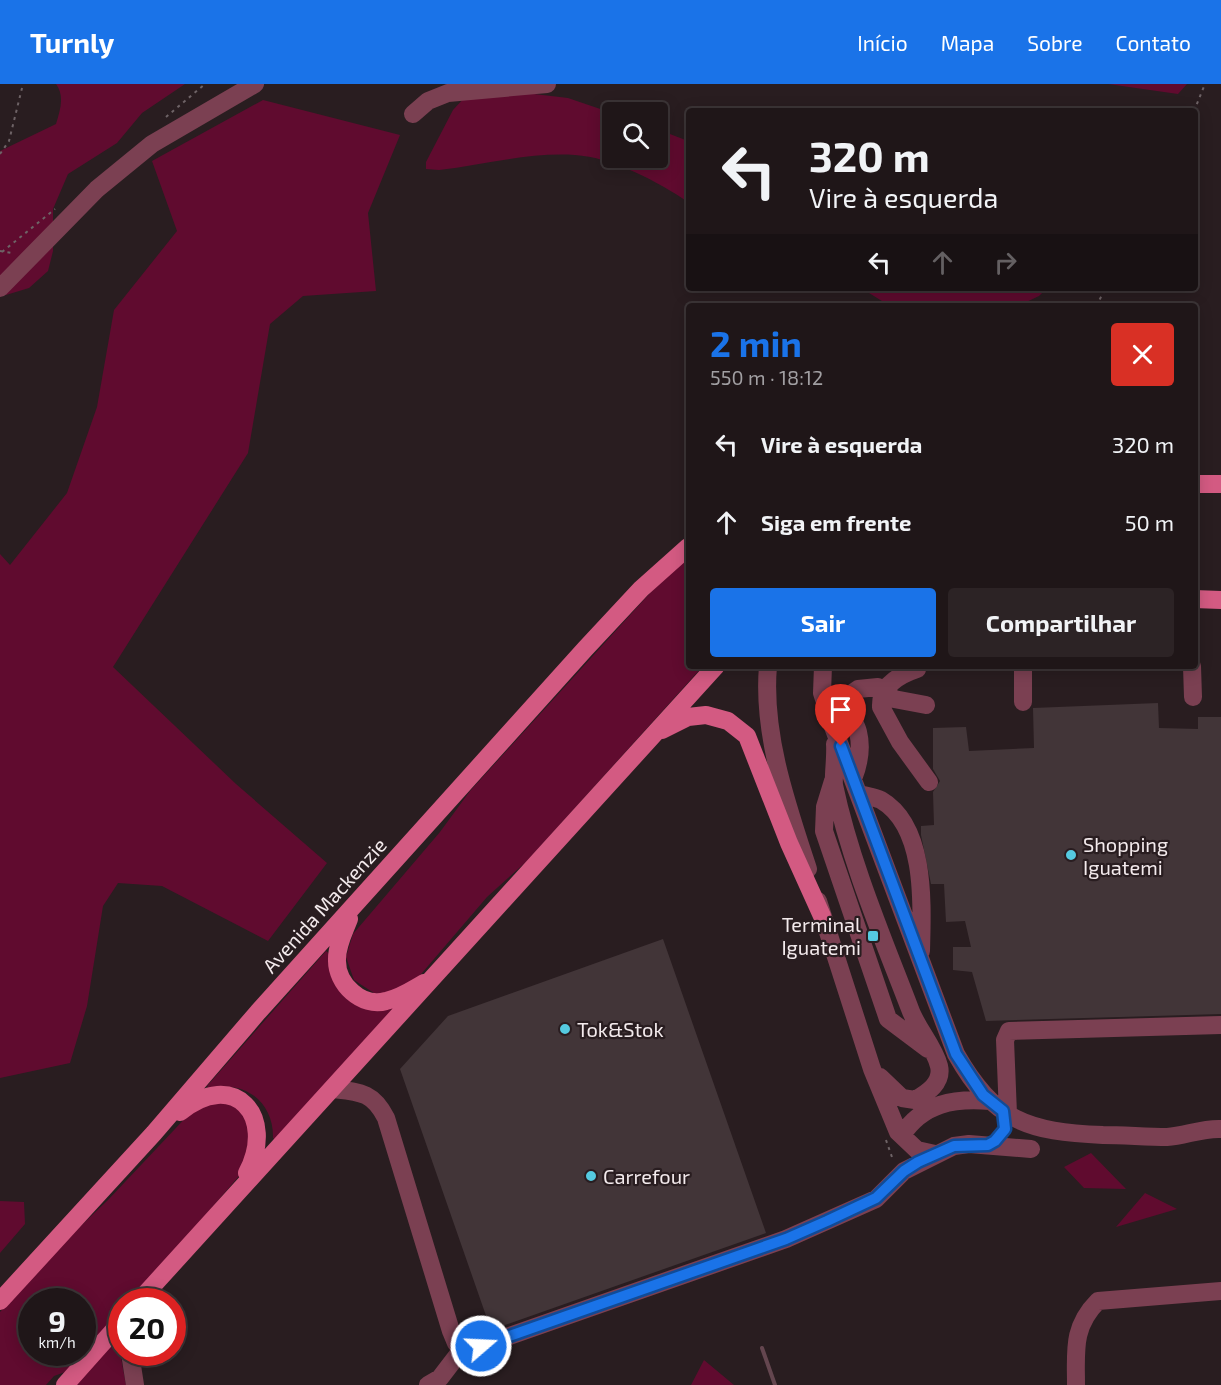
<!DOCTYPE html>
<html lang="pt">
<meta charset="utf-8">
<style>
:root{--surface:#1f1618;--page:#2c2325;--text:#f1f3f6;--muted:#a19fa2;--line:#3c3537;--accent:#1a73e8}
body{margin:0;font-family:"Exo 2",sans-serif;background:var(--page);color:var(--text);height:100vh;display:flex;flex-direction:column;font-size:22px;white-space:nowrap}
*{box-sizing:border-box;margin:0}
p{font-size:20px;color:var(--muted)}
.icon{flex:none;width:33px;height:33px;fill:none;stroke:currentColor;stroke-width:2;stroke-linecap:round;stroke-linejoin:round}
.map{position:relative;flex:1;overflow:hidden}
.details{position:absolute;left:686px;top:219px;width:512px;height:366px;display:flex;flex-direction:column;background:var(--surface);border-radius:6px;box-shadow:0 3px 15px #0003,0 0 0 2px var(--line)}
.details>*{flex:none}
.top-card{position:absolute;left:686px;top:24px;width:512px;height:183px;border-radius:6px;box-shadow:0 3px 15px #0003,0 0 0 2px var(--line);background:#1f1618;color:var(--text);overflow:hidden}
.buttons{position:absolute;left:602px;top:18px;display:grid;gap:12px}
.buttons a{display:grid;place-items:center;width:66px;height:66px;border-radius:6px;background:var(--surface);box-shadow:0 3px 15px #0003,0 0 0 2px var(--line);font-size:30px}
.speed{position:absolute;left:18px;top:1204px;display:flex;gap:12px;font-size:30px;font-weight:700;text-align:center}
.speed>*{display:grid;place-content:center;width:78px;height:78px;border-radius:50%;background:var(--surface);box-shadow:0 3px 15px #0003,0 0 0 2px var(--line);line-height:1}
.speed small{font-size:15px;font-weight:400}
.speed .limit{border:9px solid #d22;background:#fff;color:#111}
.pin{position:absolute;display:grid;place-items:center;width:51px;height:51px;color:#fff;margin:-62px -26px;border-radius:50% 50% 50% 0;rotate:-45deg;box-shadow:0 0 6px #0007}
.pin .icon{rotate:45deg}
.me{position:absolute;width:66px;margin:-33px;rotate:71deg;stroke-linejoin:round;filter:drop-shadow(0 0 4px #0008)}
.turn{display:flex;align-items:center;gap:21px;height:126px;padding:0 24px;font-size:27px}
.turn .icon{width:78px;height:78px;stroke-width:2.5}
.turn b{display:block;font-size:42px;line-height:51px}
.lanes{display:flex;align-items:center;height:57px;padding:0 24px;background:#0003;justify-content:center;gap:30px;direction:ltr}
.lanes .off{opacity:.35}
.round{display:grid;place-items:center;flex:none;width:63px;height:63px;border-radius:6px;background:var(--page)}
.headline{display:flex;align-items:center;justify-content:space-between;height:102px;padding:0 24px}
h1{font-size:36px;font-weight:700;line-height:45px;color:var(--accent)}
.primary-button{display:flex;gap:12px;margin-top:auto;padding:12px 24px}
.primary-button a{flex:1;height:69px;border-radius:6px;background:var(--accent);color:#fff;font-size:24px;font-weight:700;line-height:69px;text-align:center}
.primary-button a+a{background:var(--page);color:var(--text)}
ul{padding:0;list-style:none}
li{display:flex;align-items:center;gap:18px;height:78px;padding:0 24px}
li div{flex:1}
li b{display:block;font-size:22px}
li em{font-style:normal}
header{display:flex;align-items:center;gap:36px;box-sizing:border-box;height:84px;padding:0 30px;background:var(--accent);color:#fff}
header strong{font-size:28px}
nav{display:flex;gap:33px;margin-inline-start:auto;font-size:21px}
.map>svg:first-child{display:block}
.green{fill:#600b2f;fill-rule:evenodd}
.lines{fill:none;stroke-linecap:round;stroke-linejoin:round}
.stream{stroke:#64464f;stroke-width:4}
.building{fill:#423538}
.path{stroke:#6e6366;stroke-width:2;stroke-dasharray:3 4.5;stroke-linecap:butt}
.minor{stroke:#7b4052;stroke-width:18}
.major{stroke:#d35a82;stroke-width:18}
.route-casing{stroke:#114b97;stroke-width:15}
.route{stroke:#1a73e8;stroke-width:10}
.poi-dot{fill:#55cae0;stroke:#291d20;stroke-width:2}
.labels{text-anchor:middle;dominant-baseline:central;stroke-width:4.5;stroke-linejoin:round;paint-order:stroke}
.poi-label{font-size:20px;fill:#f3eaec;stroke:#291d20;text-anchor:start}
.street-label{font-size:20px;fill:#f3eaec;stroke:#291d20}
</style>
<header>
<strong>Turnly</strong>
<nav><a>Início</a><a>Mapa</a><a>Sobre</a><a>Contato</a></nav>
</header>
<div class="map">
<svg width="1221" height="1301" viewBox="0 0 1221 1301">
<rect width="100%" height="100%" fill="#291d20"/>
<path class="green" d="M56 0H185L142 29 117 59 68 90 53 125V167L48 187 29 204 6 211 0 203V67L56 40C60 27 65 12 56 0Z
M1108 0H1187L1178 10Z
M509 7 568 14 612 29V74H657V45L688 57V118C659 98 611 73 575 71 529 68 484 81 439 86L426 85V78L453 26 466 12Z
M263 16 400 51 368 129 376 207 303 212 270 240 248 369 113 583 236 700 327 779 268 857 162 802 118 799 103 822 87 922 70 979 0 994V470L10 481 67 409 97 323 114 226 177 147 152 77Z
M861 204H1047L1039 212 1018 222H890Z
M688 473V582H703L527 777 487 813 416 896 397 909H374L354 896 346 873 353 850 440 748 470 707 661 497Z
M326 867 332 872 336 897 398 920 279 1058 273 1054C274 1018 244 995 210 1005L207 1002Z
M212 1018 235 1021 255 1045 239 1092 131 1218H122L121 1229 68 1287 54 1292 46 1301H0V1228L49 1172 108 1116 191 1028ZM32 1218H82V1269H32Z
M1091 1069 1126 1105 1084 1104 1064 1083Z
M1145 1109 1177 1125 1116 1143Z
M0 1117 24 1118 25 1140 0 1169Z
M110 1263H119L126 1301H75Z
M704 1276 734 1301H691Z"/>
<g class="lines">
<path class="stream" d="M762 1264 775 1301"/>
</g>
<path class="building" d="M1158 619 1159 644 1198 645V633H1221V930L986 937 972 888 953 886V863H971L965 837 946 838 944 800H931L921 751V742L934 741 933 708 940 697 933 685V644L966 643 969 667 1034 664 1033 624Z
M663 855 766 1149 491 1246 400 985 448 932Z"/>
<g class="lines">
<path class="path" d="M1194 27 1205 0
M166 33 205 0
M0 70 9 57 23 0
M0 167 12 169
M2 168 55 125
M1096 222 1106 204
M886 1056 893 1076"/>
<path class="minor" d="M413 30 428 17 448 9 547 0
M0 204 97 105 152 60 255 0
M768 582C762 650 787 721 808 785
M823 582 822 609 832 640 956 970C994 1037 1028 1048 1103 1051 1124 1051 1146 1053 1167 1053 1185 1052 1202 1044 1221 1045
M917 582V585C899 591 880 602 881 623L900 658 929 698
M1192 582 1193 613
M1023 618V582
M835 660C836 673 833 692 834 701 850 777 882 852 910 925 917 945 934 962 939 982 943 999 927 1009 915 1016L902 1014 880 993
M853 695C859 680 862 664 858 648 855 636 844 624 848 612L858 605 878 603 894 615 926 621
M833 697 825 723 824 747 888 935 928 965
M859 710C866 712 875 713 881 716 927 743 922 823 921 867
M818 817 872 985 898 1048 917 1066 935 1070
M333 1005C360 1008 373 1008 386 1034L451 1247 456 1259 463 1264 481 1262 786 1155 876 1115 904 1087 954 1062 969 1060 1031 1065
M1008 1030 1005 956 1009 947 1221 941
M902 1051C923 1019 954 1014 990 1017
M130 1269 135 1301
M428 1301 440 1294 463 1264
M1076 1301C1076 1267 1072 1243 1098 1217L1221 1207"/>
<path class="major" d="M1194 400H1221
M1194 515 1221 516
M662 646 688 633 706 631 728 637 747 652 789 759 822 832
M349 835C344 848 337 861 337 875 336 900 362 924 386 917 400 914 412 906 424 899
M180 1028C234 984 277 1032 247 1089
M0 1217 154 1049 258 928 585 565 641 505 688 463
M138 1218 716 582
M65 1301 122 1237"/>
</g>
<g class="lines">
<defs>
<path id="route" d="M481 1262 786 1155 827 1137 876 1114 904 1087 918 1078 954 1062 988 1061 995 1057 1005 1045 1003 1027 983 1011 956 970 841 662"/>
</defs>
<use href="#route" class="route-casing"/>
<use href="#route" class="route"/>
</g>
<g class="poi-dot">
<circle cx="1071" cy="771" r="6"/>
<rect x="867" y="846" width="12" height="12" rx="3"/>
<circle cx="565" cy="945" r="6"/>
<circle cx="591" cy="1092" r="6"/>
</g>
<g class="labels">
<g class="poi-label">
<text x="1083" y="760">Shopping<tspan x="1083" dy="23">Iguatemi</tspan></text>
<text x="861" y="840" text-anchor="end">Terminal<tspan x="861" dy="23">Iguatemi</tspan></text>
<text x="577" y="945">Tok&amp;Stok</text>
<text x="603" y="1092">Carrefour</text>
</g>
<g class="street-label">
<text transform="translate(324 821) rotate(-48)">Avenida Mackenzie</text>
</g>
</g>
</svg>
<div class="buttons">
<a><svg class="icon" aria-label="search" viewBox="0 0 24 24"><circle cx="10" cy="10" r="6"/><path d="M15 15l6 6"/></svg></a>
</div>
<div class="speed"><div>9<small>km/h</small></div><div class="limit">20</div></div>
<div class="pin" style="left:841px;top:662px;background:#d93025"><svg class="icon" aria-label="arrive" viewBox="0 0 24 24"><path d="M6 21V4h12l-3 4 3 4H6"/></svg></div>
<svg class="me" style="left:481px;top:1262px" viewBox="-20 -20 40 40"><circle r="17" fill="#1a73e8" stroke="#fff" stroke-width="3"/><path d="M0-11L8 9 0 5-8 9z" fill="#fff"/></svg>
<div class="top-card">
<div class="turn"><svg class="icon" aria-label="left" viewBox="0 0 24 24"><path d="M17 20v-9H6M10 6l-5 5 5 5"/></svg><div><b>320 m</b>Vire à esquerda</div></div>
<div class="lanes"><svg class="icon" aria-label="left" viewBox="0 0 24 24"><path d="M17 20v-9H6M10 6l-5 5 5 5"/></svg><svg class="icon off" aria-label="ahead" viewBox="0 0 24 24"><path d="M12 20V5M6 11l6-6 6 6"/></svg><svg class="icon off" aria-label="right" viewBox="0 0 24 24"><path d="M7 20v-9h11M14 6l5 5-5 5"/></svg></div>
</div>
<section class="details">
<div class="headline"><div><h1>2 min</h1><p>550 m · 18:12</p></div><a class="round" style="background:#d93025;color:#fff"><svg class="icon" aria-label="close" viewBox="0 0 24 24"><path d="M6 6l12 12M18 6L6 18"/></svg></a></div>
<ul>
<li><svg class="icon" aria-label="left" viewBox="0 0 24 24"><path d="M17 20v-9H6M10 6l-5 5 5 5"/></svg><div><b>Vire à esquerda</b></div><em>320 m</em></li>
<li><svg class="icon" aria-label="ahead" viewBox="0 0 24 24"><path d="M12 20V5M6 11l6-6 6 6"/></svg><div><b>Siga em frente</b></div><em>50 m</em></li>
</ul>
<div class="primary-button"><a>Sair</a><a>Compartilhar</a></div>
</section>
</div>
